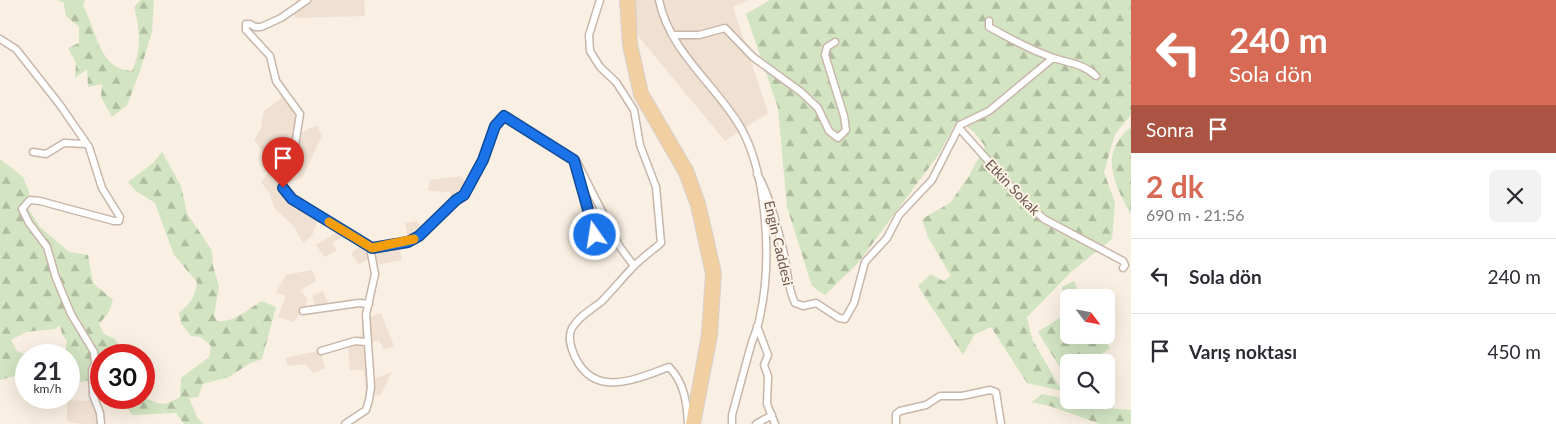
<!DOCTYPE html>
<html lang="tr">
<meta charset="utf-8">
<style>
:root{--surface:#fff;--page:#f2f2f3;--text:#2b2b33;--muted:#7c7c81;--line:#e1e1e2;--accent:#d66a54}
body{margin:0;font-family:Lato,sans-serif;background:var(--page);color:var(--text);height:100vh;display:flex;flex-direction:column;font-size:19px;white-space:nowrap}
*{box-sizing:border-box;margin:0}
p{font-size:16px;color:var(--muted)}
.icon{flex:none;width:28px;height:28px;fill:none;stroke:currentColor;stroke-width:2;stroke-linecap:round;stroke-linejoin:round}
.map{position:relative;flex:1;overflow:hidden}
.drawer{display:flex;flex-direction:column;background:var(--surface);width:425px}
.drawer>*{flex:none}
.top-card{background:#d66a54;color:#fff;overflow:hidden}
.needle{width:32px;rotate:122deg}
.buttons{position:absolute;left:1060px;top:289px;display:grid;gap:10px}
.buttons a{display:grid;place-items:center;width:55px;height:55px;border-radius:8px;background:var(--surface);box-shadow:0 5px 20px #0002;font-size:25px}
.speed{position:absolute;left:15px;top:344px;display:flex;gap:10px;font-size:25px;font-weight:700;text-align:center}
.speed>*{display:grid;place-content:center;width:65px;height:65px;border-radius:50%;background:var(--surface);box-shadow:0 5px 20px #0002;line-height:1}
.speed small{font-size:12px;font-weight:400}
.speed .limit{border:8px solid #d22;background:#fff;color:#111}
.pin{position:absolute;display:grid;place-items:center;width:42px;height:42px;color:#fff;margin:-51px -21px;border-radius:50% 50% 50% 0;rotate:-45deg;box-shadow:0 0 5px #0007}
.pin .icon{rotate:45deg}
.me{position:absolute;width:55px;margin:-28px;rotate:347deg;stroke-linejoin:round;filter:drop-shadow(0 0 4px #0008)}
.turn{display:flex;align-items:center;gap:18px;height:105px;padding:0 15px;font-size:22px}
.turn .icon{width:65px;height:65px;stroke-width:2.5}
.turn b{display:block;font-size:35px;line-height:42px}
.then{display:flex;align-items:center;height:48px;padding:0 15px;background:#0003;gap:10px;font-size:19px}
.round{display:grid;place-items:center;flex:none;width:52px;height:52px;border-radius:8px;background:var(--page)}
.head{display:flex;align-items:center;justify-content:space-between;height:85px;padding:0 15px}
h1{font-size:30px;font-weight:700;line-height:38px;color:var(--accent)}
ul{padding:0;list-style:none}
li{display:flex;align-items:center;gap:15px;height:75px;padding:0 15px;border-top:1px solid var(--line)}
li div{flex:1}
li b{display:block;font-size:19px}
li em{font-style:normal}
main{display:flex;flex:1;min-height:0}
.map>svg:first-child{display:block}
.residential{fill:#efe0d1}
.forest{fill:url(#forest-firs)}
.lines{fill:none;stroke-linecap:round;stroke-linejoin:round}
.minor-casing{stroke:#c8b6aa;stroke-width:9}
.major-casing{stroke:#d6d0cd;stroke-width:10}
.minor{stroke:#fff;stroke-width:6}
.major{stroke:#f1cfa1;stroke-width:8}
.route-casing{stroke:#114b97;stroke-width:12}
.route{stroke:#1a73e8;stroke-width:9}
.slow{stroke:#f59e0b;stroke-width:9}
.labels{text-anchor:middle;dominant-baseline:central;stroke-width:4;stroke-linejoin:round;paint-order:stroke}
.street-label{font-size:14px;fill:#6d564b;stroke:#fcf3e7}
</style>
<main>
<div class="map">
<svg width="1131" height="424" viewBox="0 0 1131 424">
<defs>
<pattern id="forest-firs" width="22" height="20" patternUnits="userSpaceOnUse" patternTransform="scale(1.25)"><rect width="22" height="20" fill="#d2e4c2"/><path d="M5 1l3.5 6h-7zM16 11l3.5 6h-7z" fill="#afbca0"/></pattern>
</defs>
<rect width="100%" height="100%" fill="#f9efe2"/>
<path class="residential" d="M296 0H364L365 16 294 18Z
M630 0H748L733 7 768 113 725 141 639 37Z
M284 96 295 99 304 114 299 134 317 125 322 136 302 178 288 183 290 194 370 245 408 237 405 223 417 221 422 229 453 200 450 192 428 191 430 180 462 176 470 195 419 240 399 247 402 260 376 265 378 276 368 318 381 313 394 346 384 350 379 340 369 344 373 379 392 372 380 396 373 393 368 414 350 424H341L362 409 366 399 364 370H350L348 346 327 351 321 354 325 368 313 373 305 364 288 366 285 358 318 351 323 346 361 336 364 307 299 315 293 322 278 317 286 296 276 292 286 275 312 270 316 281 301 290 308 300 305 307 316 306 312 296 323 291 329 305 360 299 366 300 372 274 368 259 359 264 351 254 361 245 343 236 332 243 337 250 325 257 316 245 338 232 319 219 312 235 303 243 294 226 275 209 270 194 261 182 269 172 262 165 270 155 283 164 290 155 263 152 254 140 261 128 264 111Z
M96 396 103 424H82L67 421V400L86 401Z"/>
<path class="forest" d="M58 0H85L83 6C97 29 98 70 132 71 142 49 140 30 134 7L141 0H154L152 32 140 71 127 105 112 117 101 97 102 84 88 87 87 69 75 78 76 63 68 48 79 43V27L66 16 64 3Z
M770 0H1131V115L1115 134 1104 172 1115 203 1112 239 1071 272 1027 317 1032 339 1062 391 1027 383 991 327 974 335 963 355 918 286 931 274 943 281 951 276 928 237 922 219 950 203 969 176 985 146 974 132 960 120 954 126 939 154 858 263 825 295 812 286 787 207 778 108 746 14Z
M1131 127V215C1114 183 1098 154 1131 127Z
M162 152 181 186 187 213 212 251 213 266 219 286 214 316 217 321C234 323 248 309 262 301L276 307 262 359 250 363 229 377 203 384 198 397 189 398 197 417 203 424H184L176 413 132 415 121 398C128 397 139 396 145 398 163 405 162 407 180 397L181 378 209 357 211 346 201 337 191 336 181 323 179 313C190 304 196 296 197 282L174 255 155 203 136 191 128 182 153 163Z
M0 159 23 177 29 192 28 208 40 227 69 252 88 255 93 283 113 300 109 312 99 324 104 334 115 339 124 355H101V386L94 380 69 383V355H65L67 341 62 334 60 325 55 329 26 332 11 340 17 351 26 355V373L0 380Z
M1074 281 1080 297 1069 298V335H1101L1110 348 1090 362H1069L1067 379 1038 332 1064 315 1062 287Z
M1043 394 1096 407 1131 410V424H1100L1050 406 1031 402Z"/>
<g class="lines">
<defs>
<path id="minor" d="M307 0 281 18 261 27H255L250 24H246V30L270 56 276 81 300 114 294 152 283 176V188L292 199 372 248
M600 0 589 35 590 51 600 67 616 82 634 110 640 145 656 187 661 243C653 250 643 257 635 265 623 277 613 290 601 302 591 310 579 316 572 328 567 337 571 348 575 357 595 399 636 379 669 367 684 382 687 403 688 424
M659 0C669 49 710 80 736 120 768 167 772 262 760 316 759 325 755 333 752 342 745 366 739 390 732 415V424
M989 21V27C1008 37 1026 48 1046 55 1064 63 1082 62 1096 76
M672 35H699L725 28 753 57 801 92 818 108 829 131 838 138 846 130 844 116 825 55 827 47 835 42
M0 39 16 49 60 105 89 147 102 188 120 217 119 221H114L40 201 30 200 22 209 29 223 47 247 56 278 71 314 94 352 95 363 92 371 93 395 100 413 101 424
M959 128 1024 201 1044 219 1123 261 1125 265 1123 268
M33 152 46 154 64 143 87 144
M757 174C770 195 778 230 784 254 788 271 787 287 795 303L803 306 816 303 839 318 845 319 854 303 865 262 887 238 899 215 932 180 960 125 989 111 1053 58
M574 233C580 240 584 246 594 242 598 222 579 183 574 161
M303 311 359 303 369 304
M757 326 768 355 764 365 768 376 767 404 775 424
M321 351 355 341 366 342
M345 424 366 410 369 400 371 387 366 314 375 274 371 253 372 248 408 241 419 236 456 200 464 195 483 160 495 126 504 116 577 162 620 247 634 266
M756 424 772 415
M896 424V414L900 411 926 405 940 396H962L990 390 996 392 1001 424"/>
<path id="major" d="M624 0 627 45 638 95 683 173 695 205 710 274 706 334 690 424
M631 0 633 44 644 93 689 170 701 203 717 273 713 335 696 424"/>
</defs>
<use href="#minor" class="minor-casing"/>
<use href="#major" class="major-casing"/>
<use href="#minor" class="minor"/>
<use href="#major" class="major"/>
</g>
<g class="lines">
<defs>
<path id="route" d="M283 188 292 199 372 248 408 242 419 236 456 200 464 195 483 160 495 126 504 116 574 160 595 235"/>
</defs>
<use href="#route" class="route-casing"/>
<use href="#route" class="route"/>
<path class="slow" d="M329 222 372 248 414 239"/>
</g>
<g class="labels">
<g class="street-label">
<text transform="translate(1013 187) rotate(46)">Etkin Sokak</text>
<text transform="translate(779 243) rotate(77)">Engin Caddesi</text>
</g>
</g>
</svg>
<div class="buttons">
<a><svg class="needle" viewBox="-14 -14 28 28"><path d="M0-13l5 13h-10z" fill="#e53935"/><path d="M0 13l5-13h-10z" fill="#7c7c81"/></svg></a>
<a><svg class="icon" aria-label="search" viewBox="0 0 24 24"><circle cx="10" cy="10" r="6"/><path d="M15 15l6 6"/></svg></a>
</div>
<div class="speed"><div>21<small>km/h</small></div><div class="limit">30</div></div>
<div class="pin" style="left:283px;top:188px;background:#d93025"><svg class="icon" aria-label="arrive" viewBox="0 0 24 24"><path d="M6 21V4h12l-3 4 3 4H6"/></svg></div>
<svg class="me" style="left:595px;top:235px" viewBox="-20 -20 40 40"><circle r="17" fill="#1a73e8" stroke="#fff" stroke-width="3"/><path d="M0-11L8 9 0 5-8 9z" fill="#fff"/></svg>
</div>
<section class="drawer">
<div class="top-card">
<div class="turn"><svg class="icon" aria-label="left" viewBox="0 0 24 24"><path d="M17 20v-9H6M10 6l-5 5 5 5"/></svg><div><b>240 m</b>Sola dön</div></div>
<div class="then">Sonra<svg class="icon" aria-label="arrive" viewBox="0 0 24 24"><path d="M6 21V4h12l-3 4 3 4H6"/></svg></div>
</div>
<div class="head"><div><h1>2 dk</h1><p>690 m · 21:56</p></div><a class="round"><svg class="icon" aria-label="close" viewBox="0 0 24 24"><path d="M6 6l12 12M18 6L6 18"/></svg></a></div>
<ul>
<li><svg class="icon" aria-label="left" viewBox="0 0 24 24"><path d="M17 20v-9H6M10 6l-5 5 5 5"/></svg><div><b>Sola dön</b></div><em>240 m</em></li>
<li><svg class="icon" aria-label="arrive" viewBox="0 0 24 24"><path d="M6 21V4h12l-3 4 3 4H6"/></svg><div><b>Varış noktası</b></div><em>450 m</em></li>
</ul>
</section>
</main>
